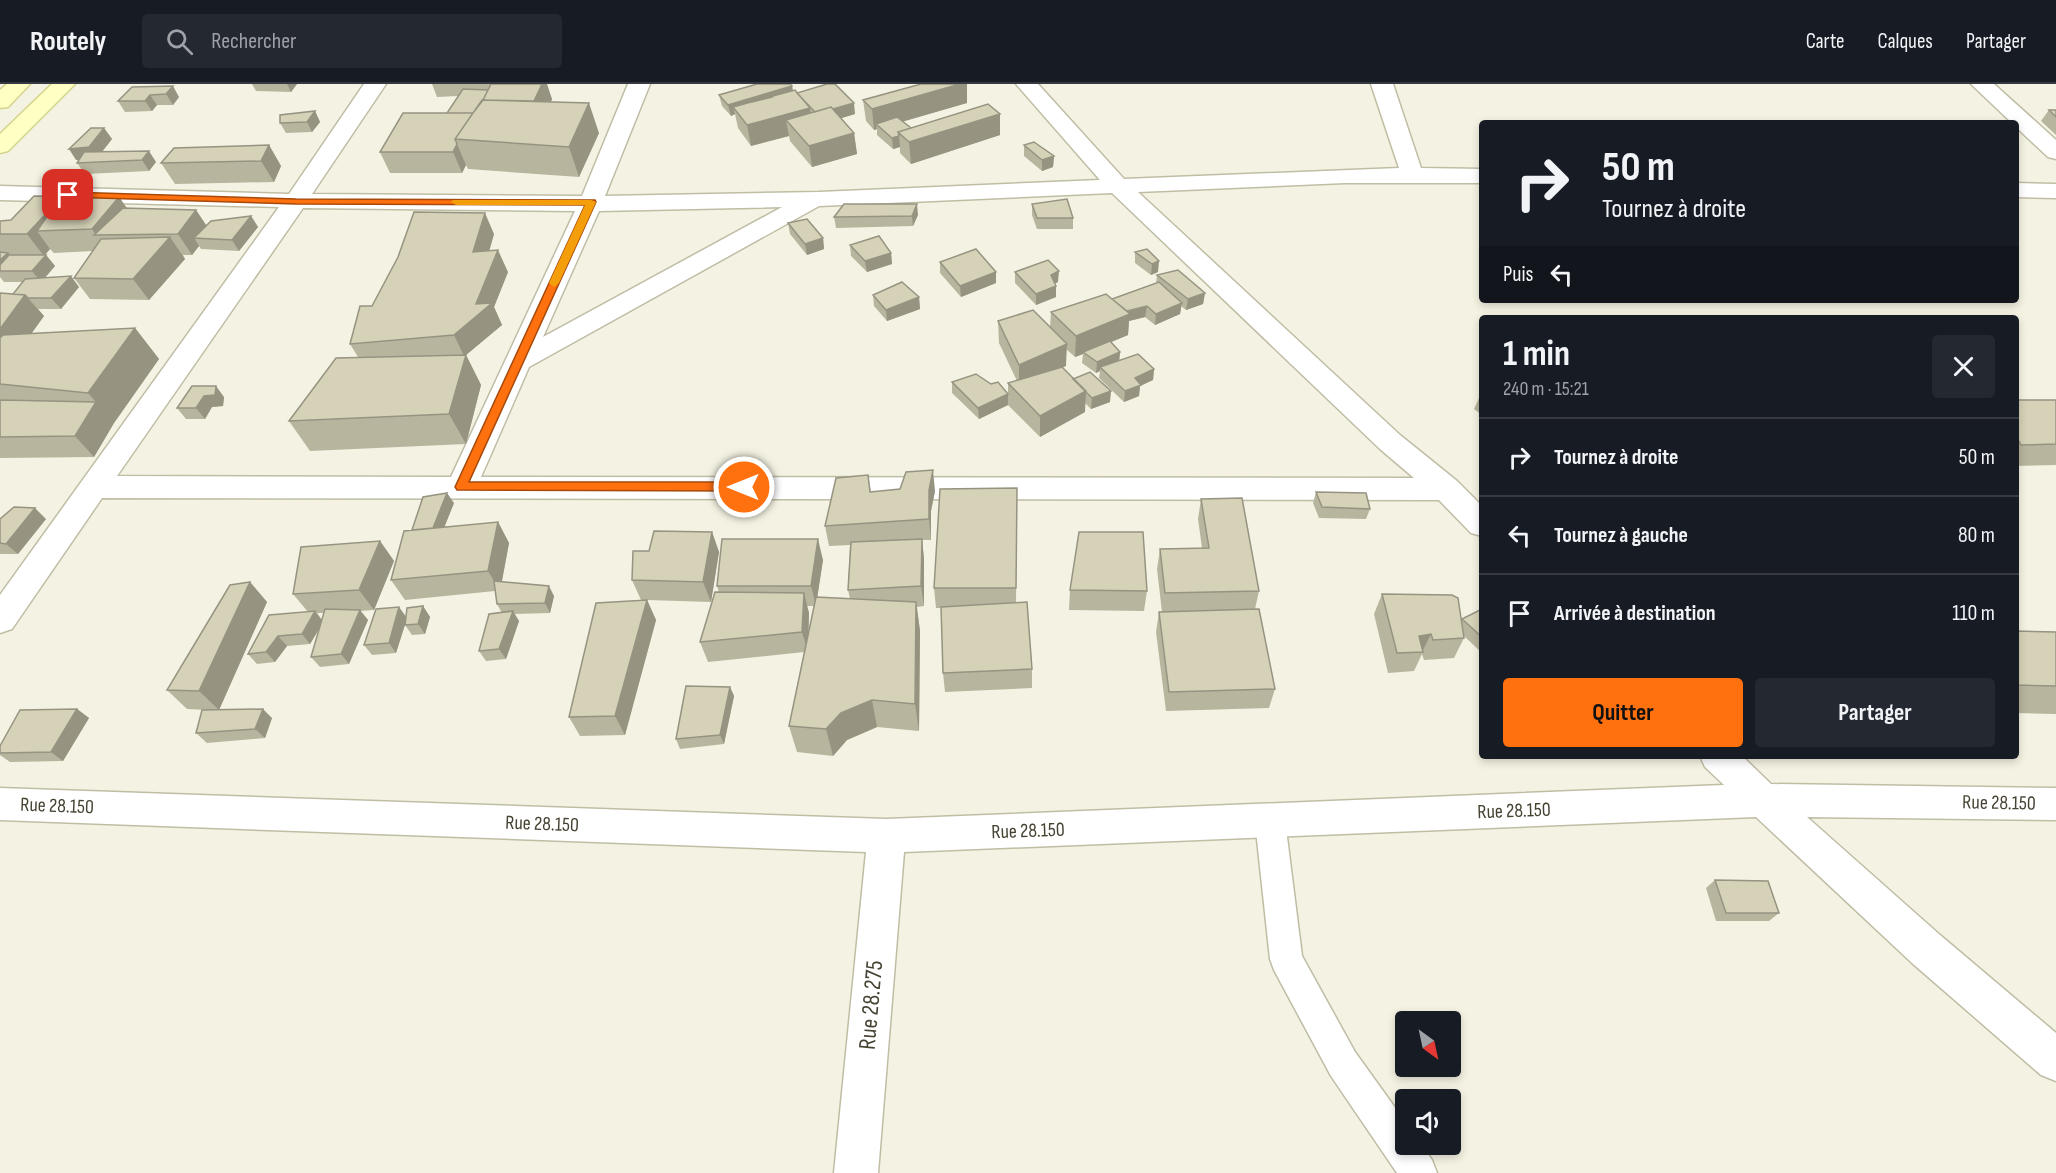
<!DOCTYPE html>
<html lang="fr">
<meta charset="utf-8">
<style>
:root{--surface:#171b24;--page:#242831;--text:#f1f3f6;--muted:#9ea1a6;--line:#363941;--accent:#ff700f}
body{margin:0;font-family:"Sofia Sans Condensed",sans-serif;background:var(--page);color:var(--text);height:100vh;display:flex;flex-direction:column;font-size:22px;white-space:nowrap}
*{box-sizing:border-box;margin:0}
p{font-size:20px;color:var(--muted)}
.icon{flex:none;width:33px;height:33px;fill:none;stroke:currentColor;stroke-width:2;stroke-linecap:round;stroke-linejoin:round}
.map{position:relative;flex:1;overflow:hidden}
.drawer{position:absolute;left:1479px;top:231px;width:540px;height:444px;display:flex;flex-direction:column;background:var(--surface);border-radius:6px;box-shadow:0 3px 9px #0003}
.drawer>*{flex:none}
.top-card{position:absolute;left:1479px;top:36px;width:540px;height:183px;border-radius:6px;box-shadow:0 3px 9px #0003;background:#171b24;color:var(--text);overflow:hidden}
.needle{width:39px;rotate:147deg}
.fabs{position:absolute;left:1395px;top:927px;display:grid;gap:12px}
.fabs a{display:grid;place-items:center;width:66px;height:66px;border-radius:6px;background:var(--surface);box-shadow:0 3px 9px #0003;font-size:30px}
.pin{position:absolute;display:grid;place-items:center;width:51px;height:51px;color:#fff;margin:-26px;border-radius:12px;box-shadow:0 3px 9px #0006}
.me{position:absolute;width:66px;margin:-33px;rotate:270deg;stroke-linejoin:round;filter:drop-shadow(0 0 4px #0008)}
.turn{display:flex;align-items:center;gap:21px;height:126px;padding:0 24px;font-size:27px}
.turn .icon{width:78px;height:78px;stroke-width:2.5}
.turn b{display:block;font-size:42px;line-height:51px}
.then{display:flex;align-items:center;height:57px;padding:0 24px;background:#0003;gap:12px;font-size:22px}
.round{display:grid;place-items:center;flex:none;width:63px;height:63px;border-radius:6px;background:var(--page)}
.overview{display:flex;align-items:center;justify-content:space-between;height:102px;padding:0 24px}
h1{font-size:36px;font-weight:700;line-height:45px}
.cta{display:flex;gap:12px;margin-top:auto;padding:12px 24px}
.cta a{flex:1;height:69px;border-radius:6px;background:var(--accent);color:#111;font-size:24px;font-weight:700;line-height:69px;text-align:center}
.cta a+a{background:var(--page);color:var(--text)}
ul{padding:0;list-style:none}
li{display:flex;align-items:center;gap:18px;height:78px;padding:0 24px;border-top:2px solid var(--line)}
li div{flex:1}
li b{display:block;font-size:22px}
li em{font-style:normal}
header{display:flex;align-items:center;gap:36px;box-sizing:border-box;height:84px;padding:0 30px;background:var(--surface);border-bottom:2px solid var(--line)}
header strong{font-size:28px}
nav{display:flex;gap:33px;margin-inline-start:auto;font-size:21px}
.search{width:420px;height:54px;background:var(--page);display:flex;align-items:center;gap:15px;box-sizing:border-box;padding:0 21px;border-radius:6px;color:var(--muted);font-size:22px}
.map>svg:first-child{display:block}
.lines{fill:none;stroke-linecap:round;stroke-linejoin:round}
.service-casing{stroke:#c0bda5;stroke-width:3}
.minor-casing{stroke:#c0bda5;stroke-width:3}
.secondary-casing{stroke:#d5d48c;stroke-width:3}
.service{fill:#fff;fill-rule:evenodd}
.minor{fill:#fff;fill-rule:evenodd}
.secondary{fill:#feffc2;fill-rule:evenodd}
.wall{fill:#b8b59e;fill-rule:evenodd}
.shaded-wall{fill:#969381}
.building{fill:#d6d2b8;stroke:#969381;stroke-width:1.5}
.route{fill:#ff700f;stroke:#a6490a;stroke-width:1.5}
.slow{fill:#f59e0b}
.labels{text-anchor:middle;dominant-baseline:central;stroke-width:6;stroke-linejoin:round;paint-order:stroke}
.street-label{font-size:20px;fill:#464333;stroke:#fff}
.near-street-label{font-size:24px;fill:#464333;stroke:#fff}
</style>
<header>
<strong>Routely</strong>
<div class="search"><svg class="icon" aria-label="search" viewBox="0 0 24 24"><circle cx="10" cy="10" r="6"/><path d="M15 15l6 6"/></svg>Rechercher</div>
<nav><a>Carte</a><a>Calques</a><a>Partager</a></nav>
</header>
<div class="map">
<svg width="2056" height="1089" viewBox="0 0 2056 1089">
<rect width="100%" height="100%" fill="#f4f3e3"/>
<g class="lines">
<defs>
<path id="service" d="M1270 723 1281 727 1285 737 1302 872 1355 968 1406 1039V1060H1421L1432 1076 1437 1089H1397L1331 992 1274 886 1270 875 1255 737 1259 727Z"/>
<path id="minor" d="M364 0H386L312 110 582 112 628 0H650L605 112 819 108 1100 96 1016 0H1038L1124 95 1399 84 1371 0H1393L1421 84 1482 85V99H1345L1138 108 1400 351 1457 397 1482 422V452L1471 449 1439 416 102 414 12 545 0 549V511L279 123 0 116V102L289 110ZM1112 109 1380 365 1414 394 481 393 529 283 819 122ZM782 123 543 253 599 127ZM303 124 575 127 451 393 117 392Z
M1971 0H1994L2056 56V75L2048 73 2016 43V39H2012Z
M2016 99 2056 100V114L2016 113Z
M1700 672H1742L1771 700 2056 704V736L1807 733 1940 851 2056 949V997L2041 991 1912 879 1756 733 904 768 878 1089H834L866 768 0 736V704L886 735 1724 701 1705 683Z"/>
<path id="secondary" d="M7 0H30L8 23 0 24V6Z
M52 0H75L8 67 0 69V50Z"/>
</defs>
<use href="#service" class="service-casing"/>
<use href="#minor" class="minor-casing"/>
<use href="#secondary" class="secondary-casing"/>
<use href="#service" class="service"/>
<use href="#minor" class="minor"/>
<use href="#secondary" class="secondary"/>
</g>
<path class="wall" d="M252 0H297L291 8 256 7Z
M432 0H542L552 15 551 18 599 49 579 93 468 85 466 81 462 89H390L380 68 447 29 458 12 437 13Z
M921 0H967V19L903 37 911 44 1000 51 911 80 900 69V63L893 65 877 51V45L874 46 866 37 863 16Z
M836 1 855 30 841 34 854 49 857 70 812 83 790 57 789 52 751 62 738 44 735 30 731 32 722 22 719 11 792 2 793 7 797 9Z
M132 3 179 13 173 21H157L152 27 125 28 118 17Z
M2049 26H2056V51L2041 37Z
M315 27 320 38 312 48 286 49 280 39Z
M104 44 112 55 102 68 156 78 149 87 85 90 77 79 79 75 76 76Z
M269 61 281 82 274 98 175 100 161 79Z
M1024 61 1054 72 1053 83 1042 87 1024 72Z
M119 113 127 124 196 126 206 141 251 132 258 143 239 167 201 165 199 162 192 171H183L185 175 149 216 90 215 74 194 93 167 54 169 50 165 45 171H46L55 182 45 194 79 203 61 225H38L44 232 31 250 135 244 159 275 114 339 94 373 0 374V209L13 210 23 198H4L0 193V137L11 136Z
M1032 120 1073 134V145H1037L1032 131Z
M918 131 913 142 836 144 834 133Z
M788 139 823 154 824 165 807 171 790 150Z
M494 150 489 167 508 188 494 223 502 241 466 271 481 301 466 360 310 367 289 337 358 273 350 260 372 222Z
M850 161 891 169 892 180 867 188 851 172Z
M1147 165 1158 188 1151 191 1135 179V168Z
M940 178 996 188V199L961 213 940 189Z
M1015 188 1058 198 1055 199 1056 202V213L1036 221 1015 199Z
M1157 191 1205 209 1203 220 1186 226 1181 222 1180 230 1155 241 1145 233 1129 237 1128 251 1111 258 1120 268 1119 277 1154 285 1153 296 1140 302 1139 312 1124 318 1099 294 1100 287 1096 289 1082 279 1083 270 1075 273 1066 265V282L1062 283 1073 295 1110 318 1091 325 1085 319V328L1040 353 1008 321 979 335 952 309V298L991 300 1008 310V299L1017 297 999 259 998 237 1050 244 1051 228 1112 215 1156 199Z
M873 211 919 213 920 225 887 237 874 222Z
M1482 312V331L1474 325 1479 314Z
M224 313 223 322 212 323 205 335H186L177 324Z
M2016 316H2056V381L2016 382Z
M868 391 871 408 935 407 931 427V456H922L924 475V522L917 523 920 547 919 647 877 643 847 656 833 672 797 668 789 642 804 568 708 578 700 558 719 508 717 502 823 476 817 513 850 515 848 506 850 461 829 462 825 442ZM807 522H814L808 550 809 529Z
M1316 408 1370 425 1366 435 1319 434 1313 419Z
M1201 415 1259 507 1255 525 1275 605 1269 624 1166 627 1156 548 1159 528H1162L1157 485 1160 465 1202 464 1198 435Z
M454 419 444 443 498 438 509 459 502 497 554 512 550 529 514 530 519 537 506 575 486 577 479 567 502 529 497 520 495 507 405 516 391 496 412 447V446Z
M1017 425 1016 518 1032 585V604L945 608 943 589 941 524H936L934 504Z
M0 435H46L18 470H0Z
M712 448 719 468 711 518 647 516 656 536 625 651 580 652 569 633 641 516 632 496 649 467Z
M380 457 394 477 374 526 360 527 368 536 349 580 320 583 311 573 320 544 310 560 287 562 275 578 257 580 248 570 308 528 293 510ZM317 529H324L322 536Z
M250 498 267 518 219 626 272 634 265 654 207 659 196 649 207 626 187 625 167 606Z
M1070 506 1147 507 1144 527 1069 526Z
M1382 510 1461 536 1482 525V569L1464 552V554L1454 574 1424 576 1422 570 1414 587 1388 589 1374 530Z
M423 522 430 533 425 550 412 551 405 541 396 569 372 571 364 561Z
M2016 547 2056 548V630L2016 629Z
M730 603 734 612 724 660 680 665 676 655Z
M77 625 89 634 63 677 10 678 0 671V662Z
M1715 796 1779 829 1769 837H1716L1706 804Z"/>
<path class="shaded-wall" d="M287 0H297L291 8Z
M542 0H547L552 15 542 38 534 17Z
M960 0H967V19L881 44 876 40 877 45 874 46 872 25Z
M173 2 179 13 173 21 166 10Z
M792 2 794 13 733 23 735 30 731 32 728 21Z
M150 11 157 21 152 27 145 17Z
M589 19 599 49 579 93 569 63Z
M854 19 855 30 819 41 817 30Z
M810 24 813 45 786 36 789 52 751 62 747 41Z
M315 27 320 38 312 48 307 38Z
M1000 30V51L911 80 909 58Z
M104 44 112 55 97 74 76 76 69 65Z
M854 49 857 70 812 83 809 62Z
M899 52 900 63 893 65 892 54Z
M457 60 466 81 462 89 453 68Z
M269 61 281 82 274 98 261 77Z
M149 67 156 78 149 87 142 76Z
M1054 72 1053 83 1042 87V76Z
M119 113 134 135 96 151 92 145Z
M57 118 37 147 50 165 44 172 27 150Z
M917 120 918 131 913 142 912 132Z
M196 126 210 147 194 154 199 162 192 171 178 150Z
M485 129 494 150 483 189 473 168Z
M251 132 258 143 239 167 232 156Z
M170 153 185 175 149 216 133 195Z
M823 154 824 165 807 171 805 160Z
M498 166 508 188 494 223 502 241 466 271 481 301 466 360 449 330 464 272 454 251 476 220Z
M8 169 17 180 0 182V176Z
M891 169 892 180 867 188 865 177Z
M46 171 55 182 41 198 32 187Z
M1159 177 1158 188 1151 191 1152 180Z
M1059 187 1058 198 1050 202 1051 191Z
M996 188V199L961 213 960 202Z
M71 192 79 203 61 225 51 214Z
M1056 202V213L1036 221V210Z
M1205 209 1203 220 1186 226 1188 215Z
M25 211 44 232 16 271 0 253V245Z
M919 213 920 225 887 237 886 226Z
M1182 219 1180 230 1155 241 1156 230Z
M1147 222 1145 233 1129 237 1128 251 1085 269 1083 268V270L1075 273 1076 252 1126 228Z
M135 244 159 275 114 339 94 373 75 352 96 318 88 309Z
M1067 260 1066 282 1019 302V281Z
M1120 268 1119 279 1100 283V287L1096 289 1097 278Z
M1154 285 1153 296 1140 302 1139 312 1124 318 1125 307 1135 294Z
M216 302 224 313 223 322 212 323 205 335 196 324 204 312Z
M1086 307 1085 328 1040 353V332Z
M1111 307 1110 318 1091 325 1092 314Z
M1008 310V321L979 335 978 324Z
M933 386 935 407 931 427V456L929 435V406Z
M447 409 454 419 440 454 433 444Z
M35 424 46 435 18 470 6 460Z
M498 438 509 459 500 507 488 487Z
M712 448 719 468 711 518 703 498Z
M818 455 823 476 816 522 811 502Z
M922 455 924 475V522L921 502Z
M380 457 394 477 374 526 359 506Z
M250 498 267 518 219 626 199 607Z
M549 502 554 512 550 529 545 519Z
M804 509 809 529 808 568 802 548Z
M647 516 656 536 625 651 615 632Z
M916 518 920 547 919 647 915 620Z
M423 522 430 533 425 550 418 540Z
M399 523 407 534 396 569 389 559Z
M360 526 368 536 349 580 341 570Z
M315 527 323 538 310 560 302 550Z
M513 527 519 537 506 575 499 565Z
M1431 550 1422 568 1419 552Z
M278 552 287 562 275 578 266 568Z
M730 603 734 612 724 660 720 651Z
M872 616 877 643 847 656 833 672 826 645 841 629Z
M77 625 89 634 63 677 51 668Z
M263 625 272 634 265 654 255 645Z"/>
<path class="building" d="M491 0H542L534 17 483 16Z
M757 0H790L792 2 728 21 719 11Z
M827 0H835L854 19 833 25 831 23 815 28 797 9Z
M921 0H960L872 25 863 16Z
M173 2 166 10 150 11 145 17H118L132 3Z
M463 5 488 6 483 16 473 29H447Z
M795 6 810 24 747 41 733 23Z
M771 12 772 13 752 18Z
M482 16 589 19 569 63 455 55Z
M988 20 1000 30 909 58 898 48Z
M831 23 854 49 809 62 786 36Z
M2049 26H2056V33Z
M315 27 307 38 280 39V31Z
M403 29H473L455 55 457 60 453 68H380Z
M897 33 911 44 898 48 899 52 892 54 876 40Z
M91 44H104L89 63 69 65Z
M1034 58 1054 72 1042 76 1024 61Z
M269 61 261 77 161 79 174 64Z
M149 67 142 76 77 79 84 68Z
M34 112 119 113 92 145 37 147 57 118 27 150H0V137L11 136Z
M1067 115 1073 134H1037L1032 120Z
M844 120H917L912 132 834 133Z
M123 124 196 126 178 150 94 151Z
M414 128 485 129 473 168 498 166 476 220 492 219 454 251 350 260 360 222H372L398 173Z
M251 132 232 156 194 154 211 137Z
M807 135 823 154 805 160 788 139Z
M879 152 891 169 865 177 850 161Z
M170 153 133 195 74 194 101 155Z
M976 165 996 188 960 202 940 178Z
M1147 165 1159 177 1152 180 1135 168Z
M0 168 8 169 0 176Z
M9 171H46L32 187H0V181Z
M1048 176 1059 187 1051 191 1056 202 1036 210 1015 188Z
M1178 186 1205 209 1188 215 1157 191Z
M71 192 51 214H28L25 211 13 210 25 195Z
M902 198 919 213 886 226 873 211Z
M1159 198 1182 219 1156 230 1147 222 1127 227 1112 215Z
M0 209 25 211 0 245Z
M1106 210 1130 230 1076 252 1051 228Z
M1033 226 1067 260 1019 281 998 237Z
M135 244 88 309 0 300V254L3 251Z
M1110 257 1120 268 1097 278 1083 268Z
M1138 270 1154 285 1135 294 1141 301 1125 307 1100 283Z
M466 271 449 330 289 337 336 274Z
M1062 283 1086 307 1040 332 1008 299Z
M1090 288 1111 307 1092 314 1073 295Z
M976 290 991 300 998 298 1008 310 978 324 952 298Z
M192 302H216L215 311 204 312 196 324H177Z
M0 316 96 318 75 352 0 353Z
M2016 316H2056V360L2021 361 2016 352Z
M933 386 929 406V435L825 442 836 394 868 391 870 408 900 405 906 388Z
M1017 404 1016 504H934L940 405Z
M1316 408 1366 409 1370 425 1322 423Z
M447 409 433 444 412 446 423 413Z
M1242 414 1259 507 1165 509 1160 465 1209 464 1201 415Z
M14 423 35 424 6 460 0 459V435Z
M498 438 488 487 391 496 404 447Z
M654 447 712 448 703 498 632 496 633 467H649Z
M1079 448H1143L1147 507 1070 506Z
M722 455H818L811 502H717Z
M922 455 921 502 848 506 851 458Z
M380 457 359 506 293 510 301 463Z
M494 497 549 502 545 519 497 520Z
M250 498 199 607 167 606 230 501Z
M715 508 804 509 802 548 700 558Z
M1382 510 1452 511 1458 514 1464 554 1433 556 1431 550 1419 552 1423 568 1397 569Z
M816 513 916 518 915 620 872 616 841 629 826 645 789 642Z
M647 516 615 632 569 633 596 519Z
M1027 518 1032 585 943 589 941 523Z
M423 522 418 540 405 541 407 524Z
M399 523 389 559 364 561 376 525Z
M325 525 360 526 341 570 311 573Z
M1259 525 1275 605 1169 608 1159 528Z
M1482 525V553L1462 535Z
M315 527 302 550 278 552 266 568 248 570 269 531Z
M513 527 499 565 479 567 489 530Z
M2016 547 2056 548V602L2016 601Z
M686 602 730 603 720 651 676 655Z
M77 625 51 668 0 669V662L20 626Z
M263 625 255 645 196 649 202 626Z
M1715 796 1768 797 1779 829H1726Z"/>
<path class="route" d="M68 108 296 115 595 116 596 118 469 398H744L751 403 744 407 457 406 455 403 585 121 296 120 65 113 63 111Z"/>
<path class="slow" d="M453 116H591L596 118 559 199 554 203 549 199 585 121H456L451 118Z"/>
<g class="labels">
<g class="street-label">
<text transform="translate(1999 719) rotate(1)">Rue 28.150</text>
<text transform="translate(57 722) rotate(2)">Rue 28.150</text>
<text transform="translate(1514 727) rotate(-2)">Rue 28.150</text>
<text transform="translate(542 740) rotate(2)">Rue 28.150</text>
<text transform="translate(1028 747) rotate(-2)">Rue 28.150</text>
</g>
<g class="near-street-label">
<text transform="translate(871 921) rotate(-85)">Rue 28.275</text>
</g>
</g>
</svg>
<div class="fabs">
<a><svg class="needle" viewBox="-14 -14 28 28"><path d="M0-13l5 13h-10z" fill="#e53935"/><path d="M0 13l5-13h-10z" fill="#9ea1a6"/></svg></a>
<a><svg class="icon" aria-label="sound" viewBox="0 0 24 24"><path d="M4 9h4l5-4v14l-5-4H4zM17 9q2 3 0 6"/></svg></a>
</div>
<div class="pin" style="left:68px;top:111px;background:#d93025"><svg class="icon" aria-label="arrive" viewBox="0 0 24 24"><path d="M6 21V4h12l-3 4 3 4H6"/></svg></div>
<svg class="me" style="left:744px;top:403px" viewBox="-20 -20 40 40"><circle r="17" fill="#ff700f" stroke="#fff" stroke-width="3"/><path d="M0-11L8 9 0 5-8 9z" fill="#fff"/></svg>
<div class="top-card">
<div class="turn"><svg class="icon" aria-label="right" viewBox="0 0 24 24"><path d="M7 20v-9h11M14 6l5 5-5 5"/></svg><div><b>50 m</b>Tournez à droite</div></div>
<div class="then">Puis<svg class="icon" aria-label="left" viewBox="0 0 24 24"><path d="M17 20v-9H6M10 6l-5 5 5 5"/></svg></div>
</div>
<section class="drawer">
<div class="overview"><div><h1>1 min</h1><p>240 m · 15:21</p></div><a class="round"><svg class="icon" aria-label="close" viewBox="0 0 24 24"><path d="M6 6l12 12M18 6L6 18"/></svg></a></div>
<ul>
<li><svg class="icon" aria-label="right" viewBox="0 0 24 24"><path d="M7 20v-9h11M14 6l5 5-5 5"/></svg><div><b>Tournez à droite</b></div><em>50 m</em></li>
<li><svg class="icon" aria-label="left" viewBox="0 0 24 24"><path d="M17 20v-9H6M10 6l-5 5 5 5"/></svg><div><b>Tournez à gauche</b></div><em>80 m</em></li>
<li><svg class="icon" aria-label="arrive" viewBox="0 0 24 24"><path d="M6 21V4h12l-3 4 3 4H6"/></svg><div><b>Arrivée à destination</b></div><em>110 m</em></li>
</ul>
<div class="cta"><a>Quitter</a><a>Partager</a></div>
</section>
</div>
